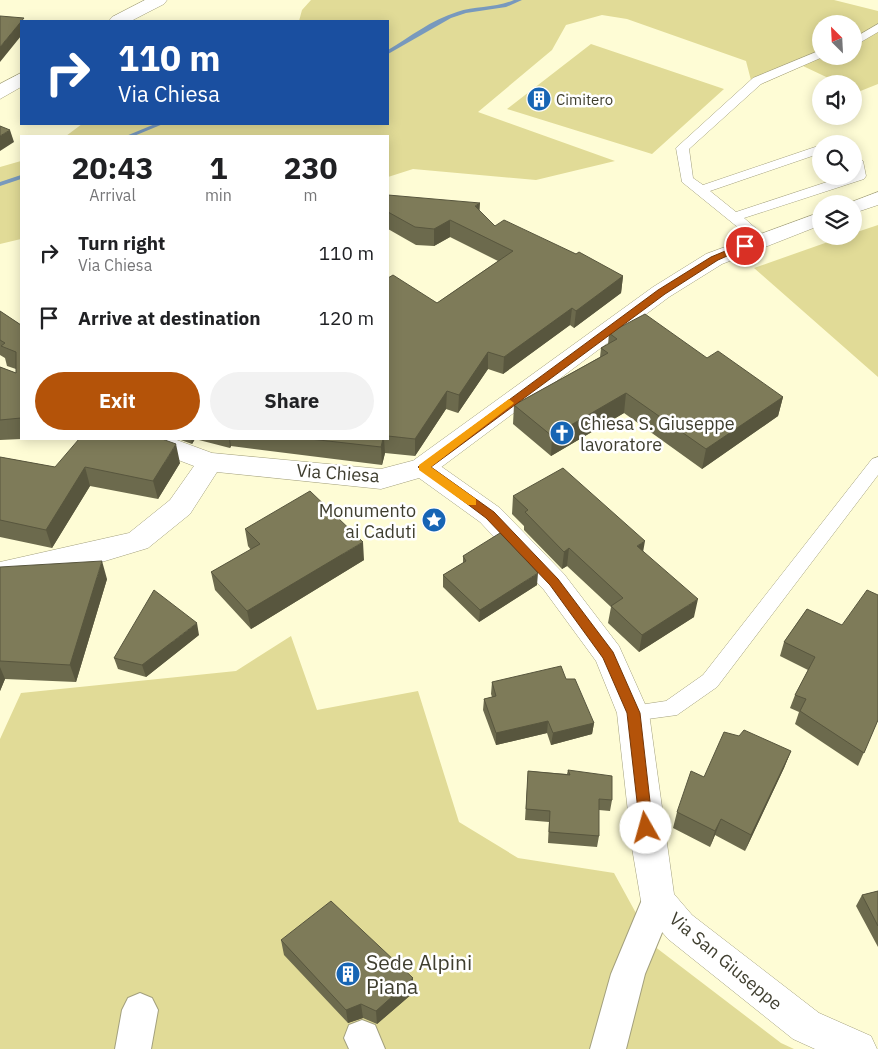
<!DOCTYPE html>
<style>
:root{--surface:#fff;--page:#f2f2f2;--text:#202124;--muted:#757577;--accent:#b45309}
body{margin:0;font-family:"IBM Plex Sans",sans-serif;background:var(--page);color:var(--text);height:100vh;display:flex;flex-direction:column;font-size:19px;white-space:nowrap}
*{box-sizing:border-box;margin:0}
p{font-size:16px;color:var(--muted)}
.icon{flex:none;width:28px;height:28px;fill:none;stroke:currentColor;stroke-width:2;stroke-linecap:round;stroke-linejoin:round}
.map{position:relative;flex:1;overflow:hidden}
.side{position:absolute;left:20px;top:135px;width:369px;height:305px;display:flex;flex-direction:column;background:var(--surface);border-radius:0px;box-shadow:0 2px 12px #0003}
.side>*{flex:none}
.banner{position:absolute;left:20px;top:20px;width:369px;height:105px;border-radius:0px;box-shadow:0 2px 12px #0003;background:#1a4fa0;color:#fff;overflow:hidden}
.needle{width:32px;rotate:336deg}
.buttons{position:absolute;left:812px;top:15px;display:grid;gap:10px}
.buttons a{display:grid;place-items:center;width:50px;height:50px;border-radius:50%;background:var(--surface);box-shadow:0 2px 12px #0003;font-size:25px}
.pin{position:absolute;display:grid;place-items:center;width:42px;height:42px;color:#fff;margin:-21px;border:2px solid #fff;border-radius:50%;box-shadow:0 1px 5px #0007}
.me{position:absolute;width:55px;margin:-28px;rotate:353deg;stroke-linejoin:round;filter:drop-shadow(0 0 4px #0008)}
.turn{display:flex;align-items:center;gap:18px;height:105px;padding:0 15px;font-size:22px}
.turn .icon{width:65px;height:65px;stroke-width:2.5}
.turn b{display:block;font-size:35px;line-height:42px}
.eta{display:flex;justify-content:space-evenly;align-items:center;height:85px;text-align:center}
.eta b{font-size:30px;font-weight:700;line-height:35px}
.button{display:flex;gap:10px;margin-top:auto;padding:10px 15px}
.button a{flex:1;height:58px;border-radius:30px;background:var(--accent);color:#fff;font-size:20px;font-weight:700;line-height:58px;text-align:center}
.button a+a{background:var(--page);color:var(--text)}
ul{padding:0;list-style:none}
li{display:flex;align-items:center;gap:15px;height:65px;padding:0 15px}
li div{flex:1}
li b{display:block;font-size:19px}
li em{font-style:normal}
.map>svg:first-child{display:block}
.green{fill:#e1db97;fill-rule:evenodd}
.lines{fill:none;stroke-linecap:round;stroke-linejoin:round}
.stream{fill:#7899bd;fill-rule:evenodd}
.service-casing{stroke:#a3a07d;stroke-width:1}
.pedestrian-casing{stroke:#a3a07d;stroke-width:2}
.minor-casing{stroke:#a3a07d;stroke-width:1}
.tertiary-casing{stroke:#a3a07d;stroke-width:1}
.service{fill:#fff;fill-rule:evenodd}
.pedestrian{fill:#fff;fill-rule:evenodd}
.minor{fill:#fff;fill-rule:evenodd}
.tertiary{fill:#fff;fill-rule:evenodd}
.wall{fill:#6c6a4d}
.shaded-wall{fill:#58563e}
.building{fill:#7e7b59;stroke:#58563e}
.route{fill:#b45309;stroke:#753606}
.slow{fill:#f59e0b}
.labels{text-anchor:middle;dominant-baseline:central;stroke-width:5;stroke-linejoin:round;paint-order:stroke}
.far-poi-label{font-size:15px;fill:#3f3e2f;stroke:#fff;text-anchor:start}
.poi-label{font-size:18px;fill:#3f3e2f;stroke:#fff;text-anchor:start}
.street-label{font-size:18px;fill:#3f3e2f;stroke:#fff}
.near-poi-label{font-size:21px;fill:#3f3e2f;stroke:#fff;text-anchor:start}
</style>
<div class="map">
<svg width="878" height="1049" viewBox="0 0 878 1049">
<rect width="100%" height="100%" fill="#fefcd5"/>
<path class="green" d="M311 0H834L878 11V84L858 92 854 90V84H841L803 66 753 88 746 61 627 19 602 15 566 25 552 50 478 112 615 161 536 180 413 169 388 177V136H66L82 124H388V21H299L302 10ZM821 24H854V56H821Z
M591 44 724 89 652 154 507 109Z
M21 161V239L0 244V167Z
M878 225V377L754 268 845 236H854V233Z
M291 636 317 710 418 691 459 822 518 858 614 873 654 946 781 1043 794 1049H0V739L21 693 236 671Z"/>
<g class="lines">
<path class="stream" d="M514 0H522L506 7 466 13 451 18 388 54V50C410 37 431 20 457 12 475 6 496 8 514 0Z
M155 124H163L134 136H126Z
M21 175V179L0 186V182Z"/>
<defs>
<path id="service" d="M878 24V32L854 46V38Z
M821 50V56H825L761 84 689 149 693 178 703 185 821 145V153L710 191 736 212 845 176H854V156L863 161 866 176 864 179 744 218 768 239 761 243 756 242 682 182 676 148 753 78Z
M878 457V475L717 687 677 715 633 721 626 719 623 713 626 707 666 701 703 675 872 459Z"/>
<path id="pedestrian" d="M658 885 670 890 675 901 645 974 626 1049H590L611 974 646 890Z
M140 993 152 998 158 1010 151 1049H115L122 1010 128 998Z
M362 1020 375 1025 385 1049H349L344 1038 349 1025Z"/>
<path id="minor" d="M145 0H167L164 4 131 21H109L112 17Z
M21 73V87L0 99V84Z
M135 439H174L212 453 381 469 423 458 432 460 500 508 564 574 619 646 649 713 674 894 692 915 819 1013 871 1036 877 1049H815L793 1039 668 939 646 913 641 901 632 848 617 713 596 661 544 590 480 522 419 478 381 489 217 472 190 514 148 548 95 564 0 584V562L129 533 170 500 194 466 139 445Z"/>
<path id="tertiary" d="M878 192V205L854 213V204H846Z
M821 212V225L722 264 669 297 432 474 423 476 414 474 410 467 414 460 653 287 706 254Z"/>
</defs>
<use href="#service" class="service-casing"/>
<use href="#pedestrian" class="pedestrian-casing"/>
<use href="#minor" class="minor-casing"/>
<use href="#tertiary" class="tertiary-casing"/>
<use href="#service" class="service"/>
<use href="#pedestrian" class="pedestrian"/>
<use href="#minor" class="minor"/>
<use href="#tertiary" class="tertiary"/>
</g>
<path class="wall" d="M388 195 479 210 495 226 576 254 623 276 621 293 574 328 570 325 503 374 488 369 458 413 446 409 415 456 385 453 382 465 231 446 230 448 195 439 192 444 178 439H388V278L437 303 498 261 450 237 434 246 416 245 388 229Z
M0 311 21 325V439L0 440V367L16 373V369L7 366 5 358 0 355Z
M609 333 707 358 783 397 778 416 702 469 624 413 551 456 513 424 514 405 600 357 601 348 608 345Z
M0 457 55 467 180 463 158 499 90 486 52 548 0 537Z
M513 496 643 551 694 617 639 652 608 623 611 607 567 566 562 569 524 530V526L512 514Z
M245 529 364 560 251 629 215 590 211 572 251 550 248 546Z
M463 556 537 585 479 622 443 587V575L463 563Z
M0 567 107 579 76 682 5 679 0 691Z
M807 609 878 720 858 766 795 724 799 712 790 708 795 695 808 670 780 656 784 642Z
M199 635 146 677 118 669 114 658Z
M566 679 594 723 592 734 551 745 547 733 496 745 483 710 484 699 492 697 491 694 492 682Z
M791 751 784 768 745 851 715 835 710 847 673 828 677 812 704 777Z
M568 770 612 800 610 811 599 810V836L597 847 548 843 549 822 525 820 528 771 567 774Z
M878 891V947L856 906 862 895Z
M281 940 413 993 377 1024 363 1018 348 1023 284 955Z"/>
<path class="shaded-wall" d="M21 21V36L0 62V47Z
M10 130 14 142 0 151V136Z
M480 203 479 220 475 206Z
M450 220V237L434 246V229Z
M623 276 621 293 574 328 576 311Z
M572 308 570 325 503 374 504 357Z
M488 352V369L458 413 459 395Z
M447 391 446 409 415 456V439Z
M626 393 624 413 551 456 552 436Z
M783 397 778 416 702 469 706 449Z
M191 439H195L192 444Z
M229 439H230L231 446 230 448Z
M383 439H384L385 453 382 465 381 447Z
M176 444 180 463 158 499 153 481Z
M85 467 90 486 52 548 46 530Z
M645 541 642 558 637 546Z
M363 542 364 560 251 629 247 611Z
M569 548 567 566 562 569 564 552Z
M102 561 107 579 76 682 70 665Z
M538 573 537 585 479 622 480 610Z
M698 599 694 617 639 652 642 635Z
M197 623 199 635 146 677 142 665Z
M0 667 5 679 0 691Z
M548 721 547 733 496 745V733Z
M594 723 592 734 551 745 553 733Z
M791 751 784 768 745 851 751 835Z
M721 819 715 835 710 847 715 831Z
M413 978V993L377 1024 376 1011Z
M361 1004 363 1018 348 1023 346 1010Z"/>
<path class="building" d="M0 16 24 18 0 47Z
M0 126 10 130 0 136Z
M388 195 480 203 475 206 495 226 504 220 576 254 579 252 623 276 576 311 572 308 504 357 488 352 459 395 447 391 415 439 388 436V278L393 275 437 303 513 251 450 220 434 229 415 227 388 212Z
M0 311 21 325V418L0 420V367L16 373V352L1 346 5 343 0 340Z
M645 314 707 358 718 351 783 397 706 449 626 393 552 436 514 405 608 353 601 348 617 339 609 333Z
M79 439H162L176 444 153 481 85 467 46 530 0 520V457L55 467Z
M310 439H383L381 447Z
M563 468 645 541 637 546 698 599 642 635 611 606 623 598 569 548 564 552 525 512 528 510 513 496Z
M310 491 363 542 247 611 211 572 260 544 245 529Z
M500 533 538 573 480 610 443 575 466 561 463 556Z
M102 561 70 665 0 661V567Z
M154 590 197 623 142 665 114 658Z
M867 590 878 595V720L864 753 800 711 806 699 795 695 815 657 784 642 807 609 842 625Z
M561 666 566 679H575L594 723 553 733 548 721 496 733 484 699 496 696 492 682Z
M744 730 791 751 751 835 721 819 715 831 677 812 691 771 704 777 724 732 739 736Z
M568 770 612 776V800L599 799V836L549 832 550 811 526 809 528 771 570 775Z
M878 891V926L862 895Z
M331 901 413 978 376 1011 361 1004 346 1010 281 940Z"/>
<path class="route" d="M742 244 750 246 718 260 665 294 431 467 494 512 558 579 613 652 640 713 653 828 651 833 646 835 642 833 640 828 627 713 603 658 550 585 486 518 418 467 658 290 711 257Z"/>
<path class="slow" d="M509 399 514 403 512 405 431 467 476 499V505H468L419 470V465Z"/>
<defs>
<symbol id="building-disc" viewBox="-11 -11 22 22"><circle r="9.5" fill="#1765b4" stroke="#fff"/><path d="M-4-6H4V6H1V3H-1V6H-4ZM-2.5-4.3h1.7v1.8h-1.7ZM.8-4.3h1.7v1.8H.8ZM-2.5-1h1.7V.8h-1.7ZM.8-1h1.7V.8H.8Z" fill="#fff"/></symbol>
<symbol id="church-disc" viewBox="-11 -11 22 22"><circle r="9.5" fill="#1765b4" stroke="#fff"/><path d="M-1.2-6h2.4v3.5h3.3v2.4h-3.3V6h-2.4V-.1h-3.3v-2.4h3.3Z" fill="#fff"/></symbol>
<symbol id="sight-disc" viewBox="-11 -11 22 22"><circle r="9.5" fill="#1765b4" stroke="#fff"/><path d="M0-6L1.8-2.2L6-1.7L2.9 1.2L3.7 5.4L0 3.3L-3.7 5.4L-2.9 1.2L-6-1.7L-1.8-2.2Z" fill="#fff"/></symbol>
</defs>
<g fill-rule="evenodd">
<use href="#building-disc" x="525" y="85" width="28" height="28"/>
<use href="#church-disc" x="548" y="419" width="28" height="28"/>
<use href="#sight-disc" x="420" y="506" width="28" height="28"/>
<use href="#building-disc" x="334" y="960" width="28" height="28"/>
</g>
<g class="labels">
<g class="far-poi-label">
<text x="556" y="99">Cimitero</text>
</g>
<g class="poi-label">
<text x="580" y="423">Chiesa S. Giuseppe<tspan x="580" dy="21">lavoratore</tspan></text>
<text x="416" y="510" text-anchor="end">Monumento<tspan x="416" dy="21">ai Caduti</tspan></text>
</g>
<g class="street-label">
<text transform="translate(338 473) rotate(4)">Via Chiesa</text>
<text transform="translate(726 961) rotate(40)">Via San Giuseppe</text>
</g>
<g class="near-poi-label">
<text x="366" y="962">Sede Alpini<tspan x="366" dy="24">Piana</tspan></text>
</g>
</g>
</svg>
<div class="buttons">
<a><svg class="needle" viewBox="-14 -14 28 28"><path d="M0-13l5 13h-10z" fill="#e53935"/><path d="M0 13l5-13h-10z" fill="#757577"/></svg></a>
<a><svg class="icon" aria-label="sound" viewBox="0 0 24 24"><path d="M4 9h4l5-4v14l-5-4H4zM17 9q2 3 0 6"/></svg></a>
<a><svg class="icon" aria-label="search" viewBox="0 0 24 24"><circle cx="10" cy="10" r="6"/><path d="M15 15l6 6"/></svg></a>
<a><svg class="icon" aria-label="layers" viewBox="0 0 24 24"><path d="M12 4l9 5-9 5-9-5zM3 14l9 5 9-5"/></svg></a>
</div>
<div class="pin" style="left:745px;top:246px;background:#d93025"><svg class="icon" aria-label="arrive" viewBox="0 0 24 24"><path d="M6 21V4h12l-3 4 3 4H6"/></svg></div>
<svg class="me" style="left:646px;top:828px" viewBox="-20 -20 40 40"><circle r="19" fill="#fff"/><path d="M0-13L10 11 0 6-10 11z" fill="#b45309"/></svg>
<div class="banner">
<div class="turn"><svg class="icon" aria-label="right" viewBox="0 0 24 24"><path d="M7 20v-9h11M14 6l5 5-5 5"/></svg><div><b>110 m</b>Via Chiesa</div></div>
</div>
<section class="side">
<div class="eta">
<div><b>20:43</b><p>Arrival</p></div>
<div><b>1</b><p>min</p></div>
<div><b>230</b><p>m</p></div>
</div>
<ul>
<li><svg class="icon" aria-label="right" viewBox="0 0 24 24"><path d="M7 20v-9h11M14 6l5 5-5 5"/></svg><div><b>Turn right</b><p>Via Chiesa</p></div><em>110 m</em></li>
<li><svg class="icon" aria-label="arrive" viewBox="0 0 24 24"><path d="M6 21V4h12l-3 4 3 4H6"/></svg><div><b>Arrive at destination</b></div><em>120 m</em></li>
</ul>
<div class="button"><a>Exit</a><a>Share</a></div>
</section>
</div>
